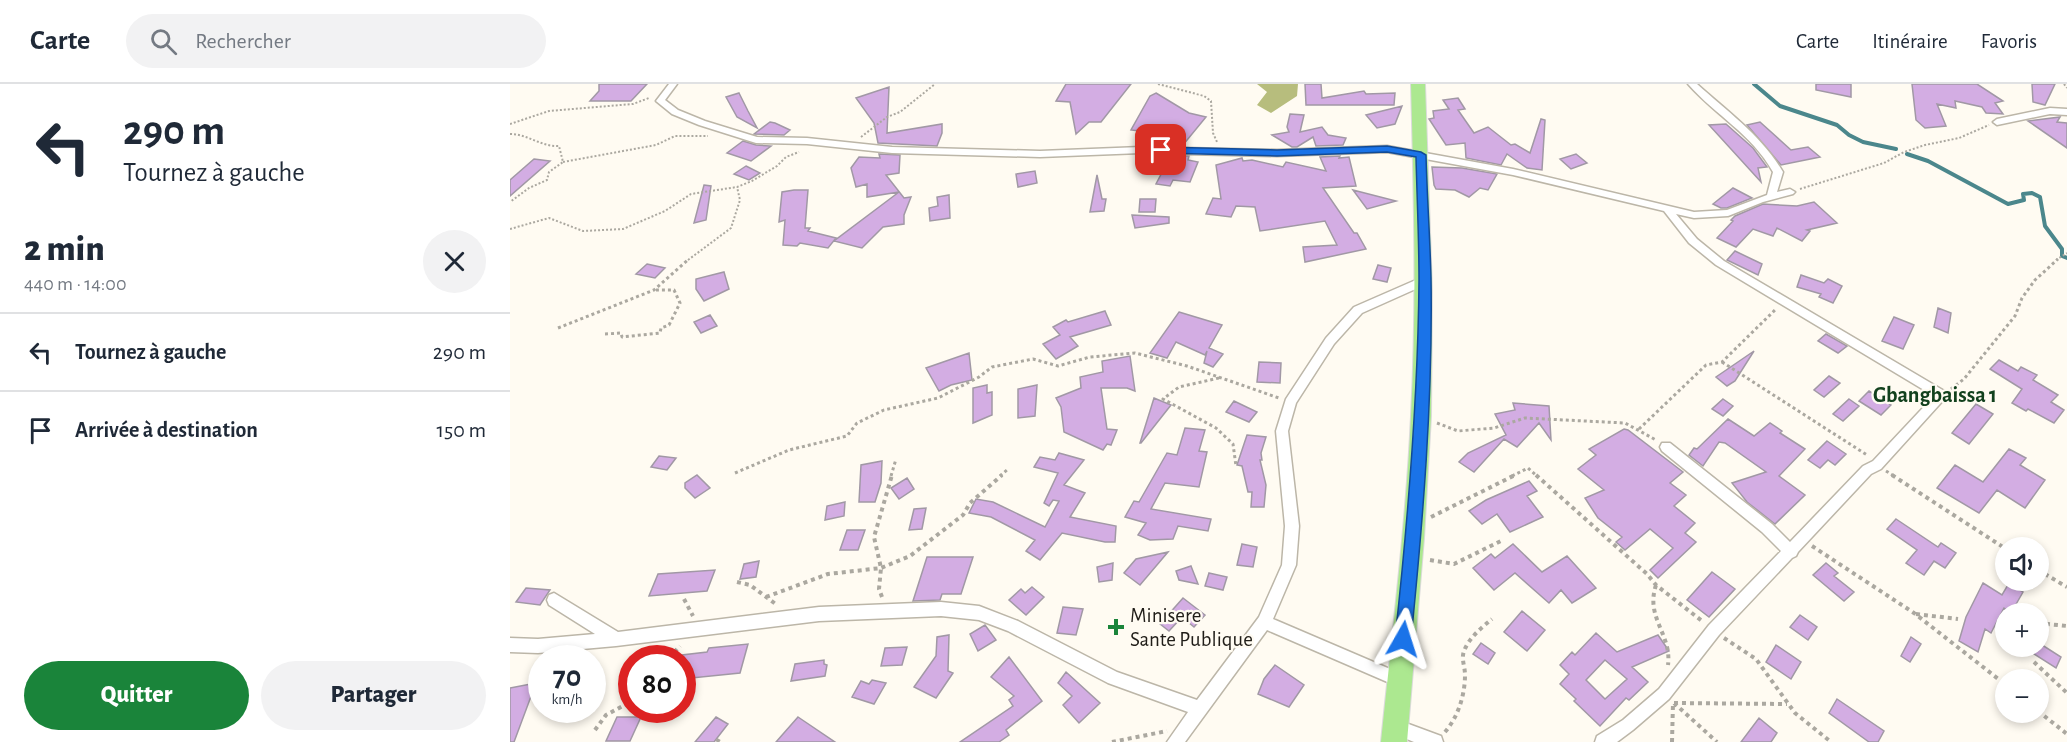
<!DOCTYPE html>
<html lang="fr">
<meta charset="utf-8">
<style>
:root{--surface:#fff;--page:#f2f2f3;--text:#1f2937;--muted:#747a83;--line:#e0e1e3;--accent:#1a843a}
body{margin:0;font-family:"Alegreya Sans",sans-serif;background:var(--page);color:var(--text);height:100vh;display:flex;flex-direction:column;font-size:22px;white-space:nowrap}
*{box-sizing:border-box;margin:0}
p{font-size:20px;color:var(--muted)}
.icon{flex:none;width:33px;height:33px;fill:none;stroke:currentColor;stroke-width:2;stroke-linecap:round;stroke-linejoin:round}
.map{position:relative;flex:1;overflow:hidden}
.panel{display:flex;flex-direction:column;background:var(--surface);width:510px}
.panel>*{flex:none}
.guide{background:#fff;color:var(--text);overflow:hidden}
.buttons{position:absolute;left:1485px;top:453px;display:grid;gap:12px}
.buttons a{display:grid;place-items:center;width:54px;height:54px;border-radius:50%;background:var(--surface);box-shadow:0 3px 9px #0003;font-size:30px}
.speed{position:absolute;left:18px;top:561px;display:flex;gap:12px;font-size:30px;font-weight:700;text-align:center}
.speed>*{display:grid;place-content:center;width:78px;height:78px;border-radius:50%;background:var(--surface);box-shadow:0 3px 9px #0003;line-height:1}
.speed small{font-size:15px;font-weight:400}
.speed .limit{border:9px solid #d22;background:#fff;color:#111}
.pin{position:absolute;display:grid;place-items:center;width:51px;height:51px;color:#fff;margin:-26px;border-radius:12px;box-shadow:0 3px 9px #0006}
.me{position:absolute;width:66px;margin:-33px;rotate:6deg;stroke-linejoin:round;filter:drop-shadow(0 0 4px #0008)}
.turn{display:flex;align-items:center;gap:21px;height:126px;padding:0 24px;font-size:27px}
.turn .icon{width:78px;height:78px;stroke-width:2.5}
.turn b{display:block;font-size:42px;line-height:51px}
.round{display:grid;place-items:center;flex:none;width:63px;height:63px;border-radius:32px;background:var(--page)}
.head{display:flex;align-items:center;justify-content:space-between;height:102px;padding:0 24px}
h1{font-size:36px;font-weight:800;line-height:45px}
.cta{display:flex;gap:12px;margin-top:auto;padding:12px 24px}
.cta a{flex:1;height:69px;border-radius:36px;background:var(--accent);color:#fff;font-size:24px;font-weight:800;line-height:69px;text-align:center}
.cta a+a{background:var(--page);color:var(--text)}
ul{padding:0;list-style:none}
li{display:flex;align-items:center;gap:18px;height:78px;padding:0 24px;border-top:2px solid var(--line)}
li div{flex:1}
li b{display:block;font-size:22px}
li em{font-style:normal}
header{display:flex;align-items:center;gap:36px;box-sizing:border-box;height:84px;padding:0 30px;background:var(--surface);border-bottom:2px solid var(--line)}
header strong{font-size:28px}
nav{display:flex;gap:33px;margin-inline-start:auto;font-size:21px}
.search{width:420px;height:54px;background:var(--page);display:flex;align-items:center;gap:15px;box-sizing:border-box;padding:0 21px;border-radius:33px;color:var(--muted);font-size:22px}
main{display:flex;flex:1;min-height:0}
.map>svg:first-child{display:block}
.forest{fill:#b7bd7d}
.lines{fill:none;stroke-linecap:round;stroke-linejoin:round}
.stream{stroke:#4b878c;stroke-width:4}
.building{fill:#d3ade3;stroke:#a198a5;stroke-width:1.5;fill-rule:evenodd}
.minor-casing{stroke:#bcb6a8;stroke-width:3}
.trunk-casing{stroke:#dbdbda;stroke-width:2}
.path-far2{stroke:#aba8a0;stroke-width:2;stroke-dasharray:2 2;stroke-linecap:butt}
.path-far1{stroke:#aba8a0;stroke-width:3;stroke-dasharray:3 3;stroke-linecap:butt}
.path{stroke:#aba8a0;stroke-width:4;stroke-dasharray:4 4;stroke-linecap:butt}
.minor{fill:#fff;fill-rule:evenodd}
.trunk{fill:#ace890;fill-rule:evenodd}
.route{fill:#1a73e8;stroke:#114b97;stroke-width:1.5}
.poi-dot{fill:#1a843a;stroke:#fffbf2;stroke-width:2}
.labels{text-anchor:middle;dominant-baseline:central;stroke-width:4.5;stroke-linejoin:round;paint-order:stroke}
.poi-label{font-size:21px;fill:#201d18;stroke:#fffbf2;text-anchor:start}
.neighbourhood-label{font-size:22px;font-weight:bold;fill:#12411d;stroke:#fffbf2}
</style>
<header>
<strong>Carte</strong>
<div class="search"><svg class="icon" aria-label="search" viewBox="0 0 24 24"><circle cx="10" cy="10" r="6"/><path d="M15 15l6 6"/></svg>Rechercher</div>
<nav><a>Carte</a><a>Itinéraire</a><a>Favoris</a></nav>
</header>
<main>
<section class="panel">
<div class="guide">
<div class="turn"><svg class="icon" aria-label="left" viewBox="0 0 24 24"><path d="M17 20v-9H6M10 6l-5 5 5 5"/></svg><div><b>290 m</b>Tournez à gauche</div></div>
</div>
<div class="head"><div><h1>2 min</h1><p>440 m · 14:00</p></div><a class="round"><svg class="icon" aria-label="close" viewBox="0 0 24 24"><path d="M6 6l12 12M18 6L6 18"/></svg></a></div>
<ul>
<li><svg class="icon" aria-label="left" viewBox="0 0 24 24"><path d="M17 20v-9H6M10 6l-5 5 5 5"/></svg><div><b>Tournez à gauche</b></div><em>290 m</em></li>
<li><svg class="icon" aria-label="arrive" viewBox="0 0 24 24"><path d="M6 21V4h12l-3 4 3 4H6"/></svg><div><b>Arrivée à destination</b></div><em>150 m</em></li>
</ul>
<div class="cta"><a>Quitter</a><a>Partager</a></div>
</section>
<div class="map">
<svg width="1557" height="658" viewBox="0 0 1557 658">
<rect width="100%" height="100%" fill="#fffbf2"/>
<path class="forest" d="M747 0H788L787 12 761 29 747 21 757 8Z"/>
<g class="lines">
<path class="stream" d="M1244 0 1270 22 1327 41 1339 51 1353 58 1386 65
M1397 70 1418 77 1498 120 1514 116 1513 110 1522 109 1530 113 1535 142 1552 165V172L1557 174"/>
</g>
<path class="building" d="M89 0H137L121 17H80L89 7Z
M556 0H621L591 38H579L566 50 560 18 546 17Z
M795 0H811L812 14 854 7 856 10 885 9 884 21H796Z
M1306 0H1341V13L1306 6Z
M1402 0H1467L1493 17 1485 19 1493 30 1476 29 1472 23 1445 17 1446 24 1427 20 1436 42 1415 44 1406 36Z
M1522 0H1545L1535 21 1523 18Z
M379 3 377 49 432 40V49L427 62 368 59 364 39 346 14Z
M229 9 238 27 247 44 227 33 216 13Z
M646 9 679 29 696 33 673 61H643L645 49 621 46 640 12Z
M948 14 955 25 948 26 964 49 978 43 1001 61 1005 60 1020 69 1031 35 1035 36 1032 86 1017 84 997 70 991 81 956 74 955 59 936 61 919 35 924 34 923 27 939 25 933 16Z
M892 22 885 40 867 44 856 31Z
M780 30 794 31 790 48 812 43 818 51 836 54 833 61 806 62 803 53 787 63H782L762 51 779 48 777 43Z
M1550 33 1547 38 1557 39V64L1518 37Z
M260 38 265 39 280 46 274 51 244 50Z
M1250 38 1281 66 1298 63 1310 73 1271 81 1237 41Z
M1216 40 1243 64 1257 83 1248 84 1251 98 1199 41Z
M233 57 246 61 261 62 241 77 217 69Z
M369 70 390 71 389 89 376 91 394 114 401 113 394 131V140L373 143 352 164 324 157 389 108 357 113V100L346 103 341 84 349 73 370 74Z
M1066 70 1077 79 1061 85 1050 75Z
M666 72H679L678 76 688 78 680 98 663 96 660 102 646 100 656 81Z
M830 72 829 74 839 73 846 102 813 104 844 149H847L856 165 795 178 793 163 827 161 815 137 750 147 745 123 726 122 721 133 696 130 703 114 711 115 706 81 732 74 733 77 742 76 773 83 776 78 816 87 810 73Z
M24 75 40 77 0 112V96Z
M236 82 250 89 239 96 224 90Z
M922 83 952 84 987 90 978 106 970 104 959 113 945 106 926 105 924 101Z
M525 87 527 99 508 103 506 90Z
M587 91 592 115H596L594 127 580 128Z
M194 101 201 102 196 136 184 139Z
M1223 104 1242 114 1217 124H1211L1203 120Z
M284 106H298L295 144H300L298 147 326 154 318 164 290 159 287 162 273 161 275 136 269 138 272 108Z
M843 106 886 117 857 125Z
M439 111 440 134 420 137 419 124 428 122 427 113Z
M630 115H646L645 128H629Z
M1304 118 1327 139 1297 146 1300 147 1292 157 1267 144 1263 152 1243 145 1226 163 1207 154 1223 137 1221 136 1225 132 1253 120 1287 122Z
M622 131 659 133V139L625 144Z
M1225 167 1252 180 1248 191 1217 176Z
M137 180 155 184 145 194 126 190Z
M868 181 881 184 877 198 863 195Z
M214 188 219 205 194 217 186 205V195Z
M1291 191 1314 199 1318 195 1332 202 1323 219 1309 213 1311 210 1287 203Z
M1428 224 1441 229 1438 249 1424 243Z
M595 227 601 241 560 253 568 262 546 275 533 260 550 251 543 243 556 236 558 238Z
M669 228 712 241 699 264 713 270 703 283 694 279 697 267 695 271 666 258 657 274 640 269Z
M200 231 207 242 191 249 184 238Z
M1384 233 1404 241 1393 265 1372 257Z
M1316 250 1337 262 1328 269 1308 257Z
M1244 267 1225 297 1217 302 1206 293Z
M459 269 462 296 441 301 429 307 416 284Z
M620 272 625 307 617 304H591L597 345 607 346 601 361 597 360 593 366 554 348 551 323 546 314 571 304 570 293 593 288 592 277Z
M1489 276 1508 287 1511 283 1527 291 1523 296 1548 311 1541 318 1554 326 1544 339 1518 325 1516 327 1502 319 1512 305 1480 285Z
M749 278 771 279 770 299 747 298Z
M1319 292 1330 299 1314 313 1304 306Z
M477 301V309L482 308V331L463 339V304Z
M527 301 525 332 508 334V305Z
M1359 307 1381 321 1371 331 1349 317Z
M644 314 661 321 631 359H630Z
M1213 315 1223 322 1213 332 1202 325Z
M1339 315 1349 322 1333 337 1323 330Z
M724 317 747 328 739 338 716 328Z
M1003 319 1039 322 1041 356 1029 339 1007 363 994 355 964 388 949 378 958 369 996 351 985 330 1005 326Z
M1466 320 1483 330 1459 360 1442 349Z
M1218 335 1244 352 1260 339 1272 347 1270 349 1295 365 1269 392 1295 411 1265 440 1237 418 1222 399 1256 388 1215 359 1209 358 1193 382 1179 371 1184 364 1187 365Z
M675 344 695 346 689 367 697 368 689 403 655 399 641 425 701 435 698 447 668 442 663 455 640 456 628 451 636 439 615 433 624 417 629 418 657 369 667 371Z
M1114 345 1118 346 1173 388 1160 399 1176 411 1164 422 1185 439 1175 449 1186 458 1148 494 1140 486 1163 464 1140 445 1115 466 1106 458 1112 453 1088 434 1075 414 1094 406 1068 385 1086 371 1079 365Z
M737 351 756 353 751 369 752 376H750L756 401 754 423H741L742 408H738L732 382 727 381Z
M1317 357 1336 370 1325 381 1318 376 1310 384 1298 376Z
M1499 365 1516 374 1510 381 1535 396 1515 424 1487 406 1469 429 1427 404 1445 381 1473 398Z
M549 369 574 376 554 401 575 409 560 433 606 442 605 458H595L552 449 530 476 516 467 525 456 481 433 459 429 466 415 483 418 535 443 549 417 543 416 539 422 534 419 548 389 524 383 530 373 545 376Z
M149 372 166 374 157 386 141 383Z
M372 377 371 399 365 418H349L351 381Z
M187 391 200 404 185 414 175 404V399Z
M397 394 404 405 389 415 381 404Z
M1019 397 1027 407 1017 412 1033 433 1000 448 987 430 972 440 959 427 976 416Z
M335 418 334 432 315 436 317 422Z
M416 424 412 445 399 446 404 425Z
M1386 435 1428 463 1431 459 1446 469 1435 484 1424 477 1414 491 1396 479 1407 466 1377 445Z
M337 446H355L348 466H330Z
M732 460 747 463 743 483 727 481Z
M1003 460 1032 488 1057 472 1086 504 1062 519 1051 506 1039 519 1005 489 984 506 963 484 981 470 985 474Z
M658 468 630 501 614 489 626 475Z
M417 473H463L451 510H432L430 516 403 517Z
M249 477 246 493 230 495 234 480Z
M603 479 602 496 589 498 587 483Z
M1316 479 1328 489 1324 492 1344 508 1334 517 1303 491Z
M681 482 688 500 669 496 666 487Z
M205 486 197 507 139 512 148 490Z
M1202 488 1225 505 1199 533 1177 516Z
M699 489 717 493 713 506 695 502Z
M1473 499 1492 511 1499 499 1513 508 1501 529 1494 524 1481 549 1475 545 1468 568 1449 557 1456 533Z
M522 503 534 513 516 531 499 516 511 505 515 509Z
M16 504 40 506 30 521 6 518Z
M673 514 695 531 684 543 672 533 659 547 650 540Z
M553 523 573 525 566 551 547 549Z
M1012 527 1035 546 1017 567 994 548Z
M1290 531 1307 543 1298 556 1280 543Z
M475 541 486 556 468 567 460 550Z
M1086 549 1107 568 1148 551 1159 567 1122 583 1138 598 1119 616 1116 614 1090 642 1064 617 1066 615 1050 600 1059 590 1050 581 1062 568 1065 571ZM1095 576 1117 595 1095 615 1076 596Z
M439 551 438 587 443 589 426 614 404 603 426 572 427 553Z
M1401 553 1411 560 1400 578 1391 572Z
M971 559 985 569 978 580 963 570Z
M1529 559 1551 573 1546 584 1524 570Z
M238 560 230 589 172 595V571L197 568 199 564Z
M1266 561 1291 578 1281 595 1256 578Z
M397 563 392 581 371 582 375 564Z
M499 573 532 617 496 646 499 651 489 658H450L503 622 499 616 504 612 481 593Z
M314 576V580L317 581 315 592 281 597 285 580Z
M765 581 794 601 779 623 748 610 754 595Z
M556 588 590 619 569 639 553 621 562 612 548 599Z
M362 596 376 599 364 620 342 613 351 597 359 600Z
M26 599 4 658H0V604Z
M1327 615 1374 647 1368 658H1359L1319 629Z
M107 633H131L120 657H96Z
M206 633 218 640 204 658H185Z
M288 633 325 658H266Z
M1249 634 1267 649 1261 658H1231Z"/>
<g class="lines">
<defs>
<path id="minor" d="M159 0H167L155 16 168 26 195 37 247 53 297 54 382 63 530 67 631 63 767 66 877 62 1003 85 1184 128 1217 126 1257 111 1263 88C1241 49 1206 32 1178 0H1187C1218 28 1251 51 1273 88L1267 108 1280 105 1285 108 1283 110 1253 118 1218 132 1184 134 1166 130 1187 155 1214 177 1436 308 1438 311 1371 385 1361 390 1288 468 1286 472 1282 474 1209 551 1159 615 1123 646 1107 658H1085L1087 652 1113 636 1149 605 1199 541 1271 467 1252 448 1152 367 1150 363 1152 359H1160L1262 440 1280 458 1353 382 1363 377 1424 312 1206 181 1179 159 1154 127 1003 91 877 68 767 72 631 69 530 73 382 69 297 60 246 59 189 41 162 30 146 17Z
M1540 24 1557 25V31L1540 30 1487 41 1483 38 1487 35Z
M915 192 920 196 919 199 852 229 824 260 786 319 778 347 789 442 786 481 763 535 894 591 896 596 894 601 889 603 757 546 675 658H657L678 628 598 599 498 547 469 536 431 532 309 537 106 562 28 569 0 568V554L28 555 85 550 39 521 37 516 39 511 44 509 108 548 309 523 431 518 469 522 508 537 607 588 687 616 749 533 772 481 775 442 766 347 776 315 816 254 844 223Z
M885 635 931 652 933 658H904L880 648 877 643 880 638Z"/>
<path id="trunk" d="M901 0H915L922 207 921 332 914 454 897 658H871C882 549 896 441 901 332 907 221 904 111 901 0Z"/>
</defs>
<use href="#minor" class="minor-casing"/>
<use href="#trunk" class="trunk-casing"/>
<path class="path-far2" d="M648 0 694 12 701 17 703 49 707 58
M1554 0 1557 4
M0 40 39 27 123 20 139 14
M0 50C18 50 31 63 49 62L53 78 39 88 37 96 19 104 0 118
M351 53 377 33 390 28 425 0
M53 78 146 61 165 52H198
M1290 105 1374 79 1394 68 1415 61 1449 54 1479 41
M0 145 39 134 73 147 113 145 155 127 181 110 227 103 242 97 267 82 276 73 289 68
M178 176 221 144 230 116 227 103
M1546 176 1557 169"/>
<path class="path-far1" d="M48 244 144 206 179 175
M95 250 111 249 112 253 150 249 151 244 159 241 170 219 164 206H146
M1212 278 1357 371
M709 294 669 303 653 315 706 344 723 360 726 382
M1441 305 1454 295 1505 232 1512 214 1525 196 1548 175
M927 339 948 347 984 344 1015 334 1115 339 1146 356
M1129 345 1196 281 1212 278 1266 225
M1376 387 1384 392
M225 389 279 366 337 352 347 339 374 326 428 314 469 293 482 283 523 275 548 282 580 273 625 269 677 282 769 314
M381 392 386 375
M490 392 498 385
M1002 392 1018 384 1027 392"/>
<path class="path" d="M1026 391 1137 490 1146 501 1192 537
M1382 391 1496 465
M921 433 1005 391
M1302 462 1404 529 1496 601
M920 476 944 480 993 456
M1528 486 1557 503
M227 498 240 501 267 521
M1146 501C1135 534 1162 550 1158 581
M256 513 318 490 371 484 400 472 453 431 460 419 492 391
M372 513 369 505 371 484 364 453 382 391
M174 515 183 532
M1406 530 1448 535
M1528 539 1557 542
M1214 554 1246 575 1285 629 1321 658
M159 574 170 562
M1524 578 1557 609
M1164 619 1207 658
M1528 627 1557 650
M85 646 96 631 122 617
M935 648C948 633 955 611 955 591 955 582 951 575 954 567 959 554 971 544 982 535
M207 658 209 655
M602 658 657 647
M1162 658 1163 619 1277 620"/>
<use href="#minor" class="minor"/>
<use href="#trunk" class="trunk"/>
</g>
<path class="route" d="M877 62 911 68 916 71C917 112 920 153 921 194 923 315 913 436 901 555L899 561 893 563 887 561 885 555C898 436 908 316 909 196 909 155 907 114 906 73L877 68 767 72 651 69 646 66 651 63 767 66Z"/>
<path class="poi-dot" d="M603 534h6v6h6v6h-6v6h-6v-6h-6v-6h6z"/>
<g class="labels">
<g class="poi-label">
<text x="620" y="531">Minisere<tspan x="620" dy="24">Sante Publique</tspan></text>
</g>
<g class="neighbourhood-label">
<text x="1425" y="311">Gbangbaissa 1</text>
</g>
</g>
</svg>
<div class="buttons">
<a><svg class="icon" aria-label="sound" viewBox="0 0 24 24"><path d="M4 9h4l5-4v14l-5-4H4zM17 9q2 3 0 6"/></svg></a>
<a>+</a>
<a>−</a>
</div>
<div class="speed"><div>70<small>km/h</small></div><div class="limit">80</div></div>
<div class="pin" style="left:651px;top:66px;background:#d93025"><svg class="icon" aria-label="arrive" viewBox="0 0 24 24"><path d="M6 21V4h12l-3 4 3 4H6"/></svg></div>
<svg class="me" style="left:893px;top:555px" viewBox="-20 -20 40 40"><path d="M0-17L14 15 0 8-14 15z" fill="#1a73e8" stroke="#fff" stroke-width="4"/></svg>
</div>
</main>
